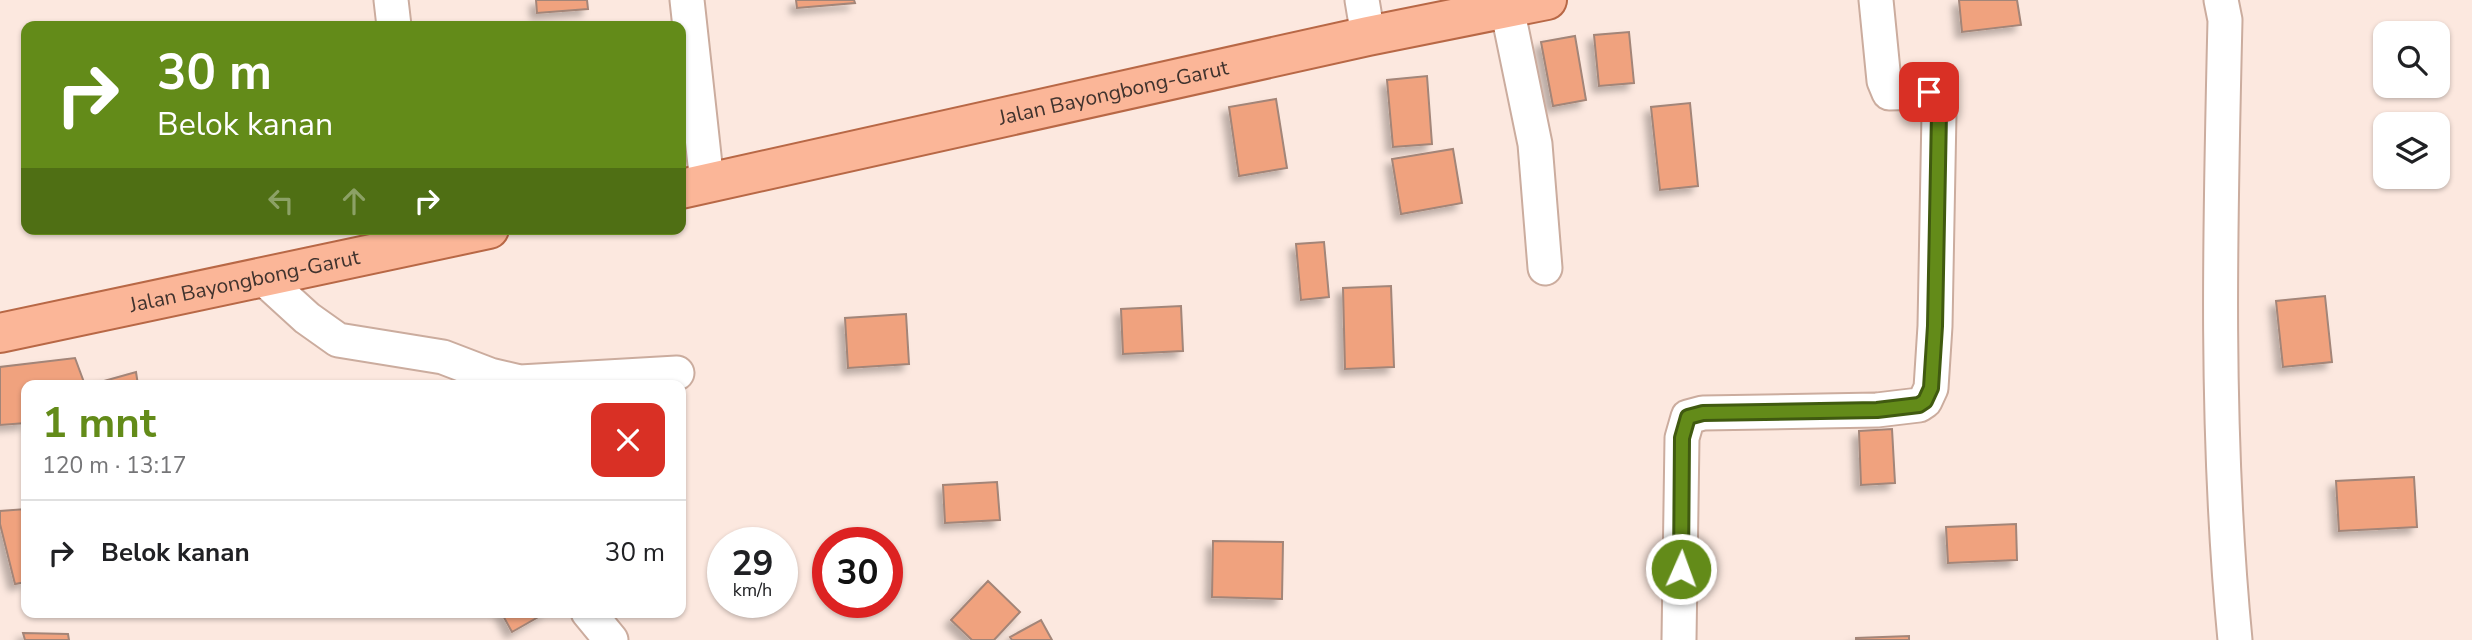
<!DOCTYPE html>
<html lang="id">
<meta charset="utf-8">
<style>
:root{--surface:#fff;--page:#f2f2f2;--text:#202124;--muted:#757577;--line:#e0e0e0;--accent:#638b19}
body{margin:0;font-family:"Nunito Sans",sans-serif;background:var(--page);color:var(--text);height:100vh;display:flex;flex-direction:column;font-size:26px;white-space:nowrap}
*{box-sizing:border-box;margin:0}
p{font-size:23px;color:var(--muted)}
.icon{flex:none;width:38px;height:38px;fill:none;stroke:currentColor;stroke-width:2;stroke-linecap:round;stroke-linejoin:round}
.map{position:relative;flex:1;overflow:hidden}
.panel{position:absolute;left:21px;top:380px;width:665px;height:238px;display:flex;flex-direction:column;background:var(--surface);border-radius:14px;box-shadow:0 2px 5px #0004}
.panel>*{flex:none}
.banner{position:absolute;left:21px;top:21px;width:665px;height:214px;border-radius:14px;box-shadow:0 2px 5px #0004;background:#638b19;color:#fff;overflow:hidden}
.controls{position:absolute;left:2373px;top:21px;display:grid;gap:14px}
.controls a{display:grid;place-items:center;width:77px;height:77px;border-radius:14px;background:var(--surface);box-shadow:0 2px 5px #0004;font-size:35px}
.speed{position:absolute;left:707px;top:527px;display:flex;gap:14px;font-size:35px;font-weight:700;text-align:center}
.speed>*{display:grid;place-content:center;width:91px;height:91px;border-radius:50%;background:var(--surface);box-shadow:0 2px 5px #0004;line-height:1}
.speed small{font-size:18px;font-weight:400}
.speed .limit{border:10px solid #d22;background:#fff;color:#111}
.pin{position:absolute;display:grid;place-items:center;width:60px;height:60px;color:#fff;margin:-30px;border-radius:14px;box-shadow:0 4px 10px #0006}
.me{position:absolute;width:77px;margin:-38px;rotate:2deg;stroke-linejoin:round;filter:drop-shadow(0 0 5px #0008)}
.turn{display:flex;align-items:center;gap:24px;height:147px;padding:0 21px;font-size:32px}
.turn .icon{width:91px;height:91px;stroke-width:2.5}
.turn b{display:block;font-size:49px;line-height:60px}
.lanes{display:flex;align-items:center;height:66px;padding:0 21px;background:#0003;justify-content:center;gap:35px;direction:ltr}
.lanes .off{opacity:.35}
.round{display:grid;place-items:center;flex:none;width:74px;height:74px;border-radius:14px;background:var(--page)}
.overview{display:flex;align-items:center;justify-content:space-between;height:119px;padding:0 21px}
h1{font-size:42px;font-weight:700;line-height:52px;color:var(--accent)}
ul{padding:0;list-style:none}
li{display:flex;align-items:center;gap:21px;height:105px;padding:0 21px;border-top:2px solid var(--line)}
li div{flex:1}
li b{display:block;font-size:26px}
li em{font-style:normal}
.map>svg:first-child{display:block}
.building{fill:#f0a27e;stroke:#a38578;stroke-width:2;filter:url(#shadow)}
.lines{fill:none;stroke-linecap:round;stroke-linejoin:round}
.street-casing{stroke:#cbac9e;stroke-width:37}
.primary-casing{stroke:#b86846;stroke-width:42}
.street{stroke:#fff;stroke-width:33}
.primary{stroke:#fbb698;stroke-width:38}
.route-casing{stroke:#405a10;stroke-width:18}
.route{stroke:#638b19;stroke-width:12}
.labels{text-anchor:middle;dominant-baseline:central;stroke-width:5;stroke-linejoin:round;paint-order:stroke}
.street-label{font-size:21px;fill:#40332e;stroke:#fce8df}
</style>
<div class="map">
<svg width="2472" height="640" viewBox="0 0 2472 640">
<defs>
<filter id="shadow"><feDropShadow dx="-6" dy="6" stdDeviation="3.5" flood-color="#0004"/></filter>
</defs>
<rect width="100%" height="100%" fill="#fce8df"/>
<path class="building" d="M536 0H587L588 9 537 13Z
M796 0H854L855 3 797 8Z
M1959 0H2017L2021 25 1962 32Z
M1629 32 1634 83 1599 86 1594 35Z
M1575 36 1586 100 1553 106 1541 42Z
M1427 76 1432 144 1393 147 1387 80Z
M1276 99 1287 168 1239 176 1229 107Z
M1690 103 1698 186 1660 190 1651 107Z
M1453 149 1462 203 1401 214 1392 159Z
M1324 242 1329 297 1301 300 1296 244Z
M1391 286 1394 367 1345 369 1343 288Z
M2325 296 2332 362 2283 367 2276 301Z
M1181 306 1183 351 1123 354 1121 309Z
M906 314 909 364 848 368 845 318Z
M75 358 85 385H26V423L0 425V367Z
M136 372 138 385H105L104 381Z
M1892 429 1895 483 1861 485 1859 431Z
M2414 477 2417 527 2339 531 2336 481Z
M997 482 1000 520 945 523 943 485Z
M26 509V582L15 584 0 524V511Z
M2016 524 2017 560 1948 563 1946 527Z
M1213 541 1283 542 1282 599 1212 597Z
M988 581 1020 612 994 640H972L951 620Z
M501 612H547L512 632Z
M1041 620 1052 640H1012L1010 637Z
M23 633 68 634 69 640H25Z
M1909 636V640H1856V638Z"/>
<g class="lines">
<defs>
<path id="street" d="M391 0 394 26
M687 0 707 183
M1362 0 1368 36
M2221 0 2225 20C2220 227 2215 434 2235 640
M1507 8 1535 144 1545 268
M262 277 307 318 338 340 443 357 490 375 520 382 677 373
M588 612 611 640
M1679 640 1682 438 1688 417 1703 413 1877 410 1919 405 1925 401 1931 388 1935 326 1939 113 1936 99 1929 92 1889 93 1884 81 1876 0"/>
<g id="primary">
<path id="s1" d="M681 189 1368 36 1547 0"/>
<path id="s2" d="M0 333 489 229"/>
</g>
</defs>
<use href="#street" class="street-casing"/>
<use href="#primary" class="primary-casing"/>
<use href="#street" class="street"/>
<use href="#primary" class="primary"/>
</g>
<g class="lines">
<defs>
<path id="route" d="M1681 569 1682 438 1688 417 1703 413 1877 410 1919 405 1925 401 1931 388 1935 326 1939 113 1936 99 1929 92"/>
</defs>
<use href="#route" class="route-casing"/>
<use href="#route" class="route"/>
</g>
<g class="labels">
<g class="street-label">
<text stroke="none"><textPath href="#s1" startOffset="443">Jalan Bayongbong-Garut</textPath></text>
<text stroke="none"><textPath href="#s2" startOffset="250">Jalan Bayongbong-Garut</textPath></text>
</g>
</g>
</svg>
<div class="controls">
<a><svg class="icon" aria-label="search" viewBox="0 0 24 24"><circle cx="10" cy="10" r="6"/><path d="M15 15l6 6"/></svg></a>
<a><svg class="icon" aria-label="layers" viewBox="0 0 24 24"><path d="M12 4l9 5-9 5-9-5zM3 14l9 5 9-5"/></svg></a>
</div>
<div class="speed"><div>29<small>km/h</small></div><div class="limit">30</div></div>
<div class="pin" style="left:1929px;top:92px;background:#d93025"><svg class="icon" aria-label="arrive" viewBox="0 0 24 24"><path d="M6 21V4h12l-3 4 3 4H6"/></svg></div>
<svg class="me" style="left:1681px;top:569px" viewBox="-20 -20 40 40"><circle r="17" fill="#638b19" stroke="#fff" stroke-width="3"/><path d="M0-11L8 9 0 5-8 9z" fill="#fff"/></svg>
<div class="banner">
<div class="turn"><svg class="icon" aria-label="right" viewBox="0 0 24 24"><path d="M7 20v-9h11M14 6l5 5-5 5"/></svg><div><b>30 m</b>Belok kanan</div></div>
<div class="lanes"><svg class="icon off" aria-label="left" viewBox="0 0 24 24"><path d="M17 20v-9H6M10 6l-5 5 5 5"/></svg><svg class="icon off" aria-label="ahead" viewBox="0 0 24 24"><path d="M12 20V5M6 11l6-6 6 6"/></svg><svg class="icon" aria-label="right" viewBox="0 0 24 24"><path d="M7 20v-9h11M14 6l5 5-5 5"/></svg></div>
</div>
<section class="panel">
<div class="overview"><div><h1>1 mnt</h1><p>120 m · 13:17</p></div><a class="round" style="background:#d93025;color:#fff"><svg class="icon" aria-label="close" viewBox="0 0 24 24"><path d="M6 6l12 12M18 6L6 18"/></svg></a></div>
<ul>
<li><svg class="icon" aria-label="right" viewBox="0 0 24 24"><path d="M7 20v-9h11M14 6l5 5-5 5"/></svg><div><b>Belok kanan</b></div><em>30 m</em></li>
</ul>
</section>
</div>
